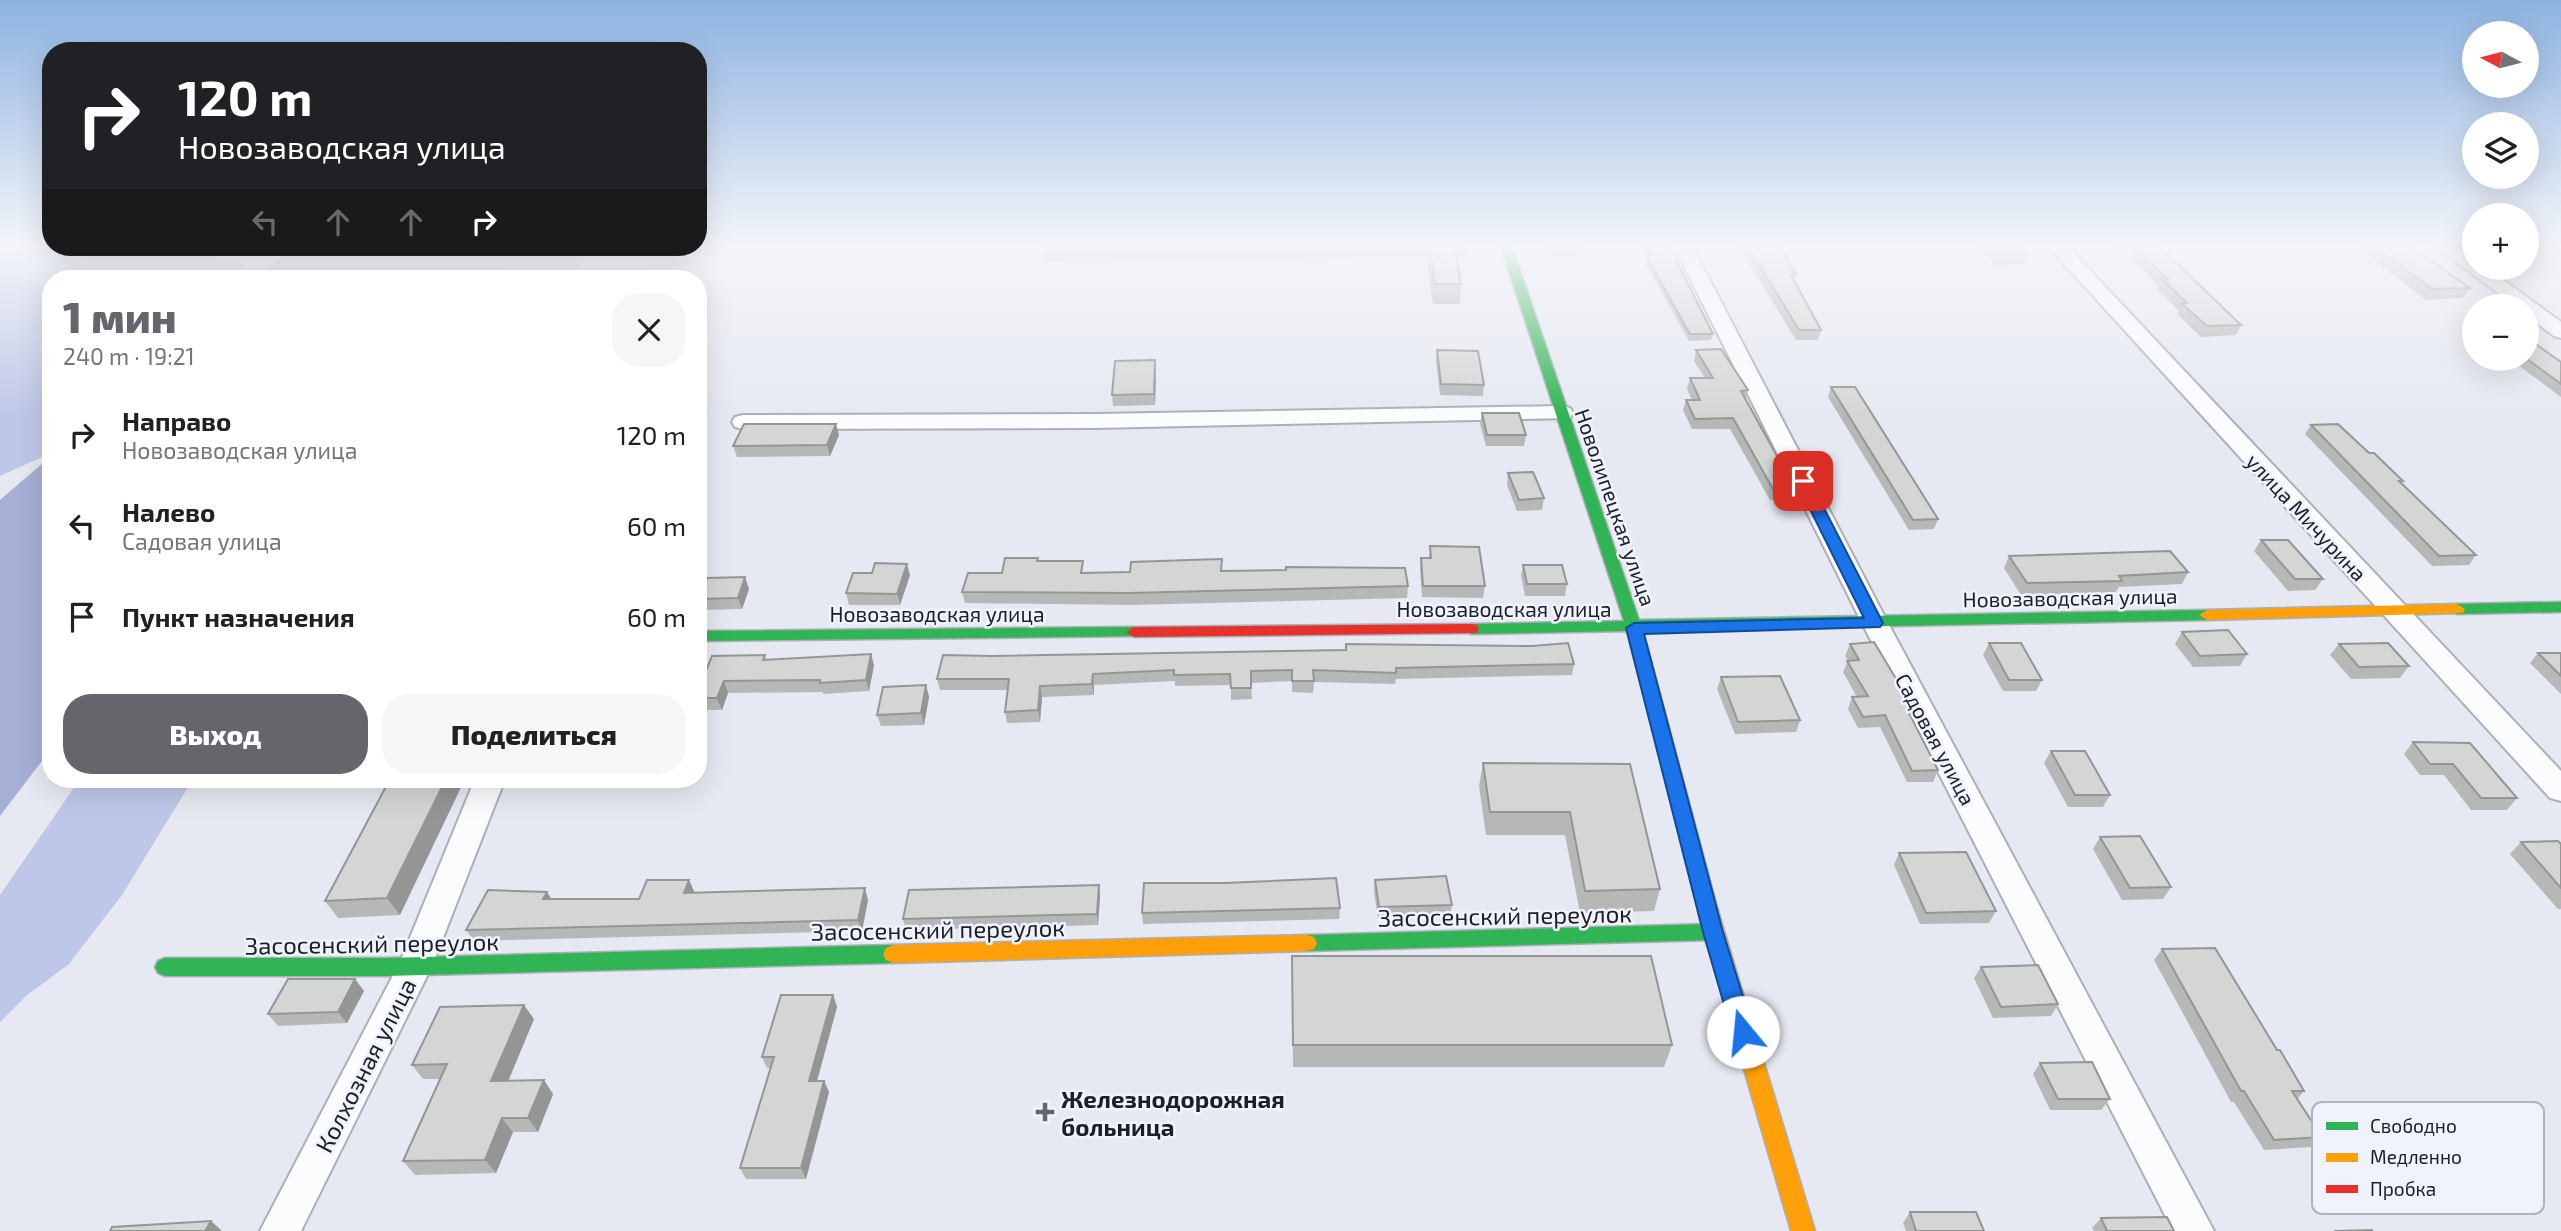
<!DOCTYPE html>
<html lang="ru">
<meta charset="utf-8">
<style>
:root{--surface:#fff;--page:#f6f6f6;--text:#202124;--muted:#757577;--accent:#64666c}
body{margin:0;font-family:"Exo 2",sans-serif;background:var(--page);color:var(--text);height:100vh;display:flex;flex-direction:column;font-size:26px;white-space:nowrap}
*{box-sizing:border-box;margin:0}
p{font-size:23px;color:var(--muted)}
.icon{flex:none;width:38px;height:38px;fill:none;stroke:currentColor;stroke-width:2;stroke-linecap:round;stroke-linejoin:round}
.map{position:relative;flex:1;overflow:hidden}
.side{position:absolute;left:42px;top:270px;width:665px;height:518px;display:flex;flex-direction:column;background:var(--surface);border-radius:28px;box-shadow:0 7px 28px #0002}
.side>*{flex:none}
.banner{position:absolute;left:42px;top:42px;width:665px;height:214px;border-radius:28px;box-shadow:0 7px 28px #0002;background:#202124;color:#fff;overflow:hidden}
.needle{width:46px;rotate:277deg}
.fabs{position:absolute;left:2462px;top:21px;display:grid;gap:14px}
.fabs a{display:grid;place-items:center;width:77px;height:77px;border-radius:50%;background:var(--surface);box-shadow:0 7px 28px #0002;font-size:35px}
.pin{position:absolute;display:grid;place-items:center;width:60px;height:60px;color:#fff;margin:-30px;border-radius:14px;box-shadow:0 4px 10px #0006}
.me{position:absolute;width:77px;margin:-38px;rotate:343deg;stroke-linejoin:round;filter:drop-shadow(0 0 5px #0008)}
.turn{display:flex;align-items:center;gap:24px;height:147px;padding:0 21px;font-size:32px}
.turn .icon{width:91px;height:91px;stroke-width:2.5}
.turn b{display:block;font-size:49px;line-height:60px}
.lanes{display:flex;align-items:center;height:66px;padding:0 21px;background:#0003;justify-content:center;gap:35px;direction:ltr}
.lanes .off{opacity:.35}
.round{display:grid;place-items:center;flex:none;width:74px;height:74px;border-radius:28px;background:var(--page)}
.head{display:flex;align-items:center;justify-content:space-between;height:119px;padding:0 21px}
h1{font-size:42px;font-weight:800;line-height:52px;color:var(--accent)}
.primary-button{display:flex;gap:14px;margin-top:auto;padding:14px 21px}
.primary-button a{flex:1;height:80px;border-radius:28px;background:var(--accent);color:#fff;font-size:28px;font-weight:800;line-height:80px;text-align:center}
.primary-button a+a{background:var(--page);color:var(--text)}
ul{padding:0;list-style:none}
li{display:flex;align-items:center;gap:21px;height:91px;padding:0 21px}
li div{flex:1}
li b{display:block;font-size:26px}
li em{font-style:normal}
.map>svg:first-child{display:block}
.forest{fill:#bec7e7}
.water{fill:#a6b0d6}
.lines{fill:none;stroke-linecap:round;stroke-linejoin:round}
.street-casing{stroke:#adafb6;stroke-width:4}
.fast-casing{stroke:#adafb6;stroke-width:3}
.slow-casing{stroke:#adafb6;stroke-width:3}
.jam-casing{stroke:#adafb6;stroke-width:3}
.street{fill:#fbfcfd;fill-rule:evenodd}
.fast{fill:#30b455;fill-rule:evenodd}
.slow{fill:#ff9f0a;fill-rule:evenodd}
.jam{fill:#e5322d;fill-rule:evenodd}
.wall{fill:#b6b8b8}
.shaded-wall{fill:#949696}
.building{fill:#d4d6d6;stroke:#949696;stroke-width:2}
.route{fill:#1a73e8;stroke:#114b97;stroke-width:2}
.poi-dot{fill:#64666c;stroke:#f0f3fd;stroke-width:2.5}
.labels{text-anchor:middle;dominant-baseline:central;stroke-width:5;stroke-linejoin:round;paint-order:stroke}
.street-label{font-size:21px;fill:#1e1f25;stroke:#f0f3fd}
.near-street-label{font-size:24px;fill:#1e1f25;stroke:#f0f3fd}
.near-poi-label{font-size:24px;font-weight:bold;fill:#1e1f25;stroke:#f0f3fd;text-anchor:start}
.key{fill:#f0f3fd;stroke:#b1b3bc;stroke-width:2}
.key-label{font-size:19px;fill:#1e1f25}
</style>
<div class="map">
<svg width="2561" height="1231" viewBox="0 0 2561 1231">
<rect width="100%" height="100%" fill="#e6e9f1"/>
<path class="forest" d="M0 244 165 247 231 260 261 274 256 278H51V453L0 476Z
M525 247H594L571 278H495Z
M80 779H193L122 895 69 964 26 996 0 1022V895Z"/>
<path class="water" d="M292 247H525L495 278H256Z
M51 456V749L0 816V500Z"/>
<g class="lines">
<defs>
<path id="street" d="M1673 244H1691L1888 623 2214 1231H2173L1862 623Z
M2046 244H2065L2561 771V801L2550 798Z
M2433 244H2453L2474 259V268H2487L2561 322V338L2554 336 2527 316V306H2515Z
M1562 406 1570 408 1573 413 1570 418 1095 428 743 429 735 427 732 422 735 417 743 415 1095 414Z
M475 779H505L432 966 301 1231H260L400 962Z"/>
<path id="fast" d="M1500 244H1511L1639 620 2207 610 2215 615 2207 620 1643 631 1718 911 1715 917 1708 919 1701 917 1627 631 1471 634 1463 629 1471 624 1624 621Z
M2561 602V612L2457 614 2449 609 2457 604Z
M1134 627 1142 632 1140 636 698 641V631Z
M1713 924 1720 926 1723 932 1720 938 1713 940 1307 951 1300 949 1297 943 1300 937 1307 935Z
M893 945 900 948 903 954 900 960 893 963 385 976H165L158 973 155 967 158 961 165 958H385Z"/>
<path id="slow" d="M2457 604 2465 609 2463 613 2207 620 2199 615 2207 610Z
M1708 903 1715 905 1718 911 1815 1231H1791L1698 911 1701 905Z
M1307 935 1314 937 1317 943 1314 949 1307 951 893 963 886 960 883 954 886 948 893 945Z"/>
<path id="jam" d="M1471 624 1477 625 1479 629 1477 633 1134 637 1126 632 1134 627Z"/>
</defs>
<use href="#street" class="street-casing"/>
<use href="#fast" class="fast-casing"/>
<use href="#slow" class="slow-casing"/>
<use href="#jam" class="jam-casing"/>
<use href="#street" class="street"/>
<use href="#fast" class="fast"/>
<use href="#slow" class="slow"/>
<use href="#jam" class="jam"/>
</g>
<path class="wall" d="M1041 244H1467L1465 257H1457L1461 284 1460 304H1433L1426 257 1043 262Z
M1546 244H1583L1582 255 1550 256Z
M1643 244H1668L1713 334 1711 340 1689 341 1645 262 1646 256H1649Z
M1738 244H1779L1796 274 1794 281 1821 330 1818 340H1796Z
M1976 244H2018L2028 254 2024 264 1995 265Z
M2108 244H2157L2241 325 2236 335 2201 337 2177 314 2179 311 2157 289 2159 286 2129 256 2132 249H2113Z
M2355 244H2407L2470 288 2463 298 2426 300 2355 245Z
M1437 350 1484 385 1483 396 1440 395 1436 361Z
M1696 350 1748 390 1746 399 1795 489 1792 499 1770 500 1730 429H1692L1683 410 1686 400H1692L1687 389 1690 378H1705L1694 361Z
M2510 359H2527L2561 362V397Z
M1156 371 1155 405 1113 406 1112 395Z
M1831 387 1938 519 1934 529 1909 530 1828 397Z
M1482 413 1526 435 1524 446H1486L1480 424Z
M2311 425 2369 453 2403 481 2401 483 2476 555 2469 565 2432 566 2305 434Z
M839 435 830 456 737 457 733 446Z
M1508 473 1544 498 1542 510 1517 511 1507 485Z
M2261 540 2323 579 2315 590 2288 591 2254 551Z
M1430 546 1485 586 1483 598 1422 597 1420 569 1421 558H1429Z
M2009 556 2188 572 2182 584 2119 587 2116 592 2021 595 2004 568Z
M1038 561 1084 573 1222 571 1408 586 1407 598 1130 605 965 603 962 592 1002 573Z
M1523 565 1567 584 1565 596H1525L1521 576Z
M872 573 910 575 900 605H849L846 593Z
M745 577 749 589 742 609 703 610 699 599Z
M2182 632 2247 654 2240 666 2193 667 2175 644Z
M1989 643 2042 680 2036 691H2003L1983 655Z
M1850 644 1916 712 1913 720 1938 770 1933 782H1907L1880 727 1858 728 1848 709 1852 697H1857L1843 672 1848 661 1845 656Z
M2339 644 2409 666 2400 678 2351 679 2330 655Z
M2538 653H2561V694L2530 663Z
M765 655 766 660 874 665 869 691 823 694V692L728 693 722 710H700L698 706V691Z
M992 656 1574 664 1572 675 1396 679 1395 684 1314 682 1313 693 1292 692V681L1251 683 1252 699 1231 700V685L1175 686V681L1094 685V695L1042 697 1040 722 1007 723 1005 712 1007 690H940L937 679Z
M1721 677 1800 720 1796 732 1735 734 1717 689Z
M926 685 929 697 924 725 881 726 877 715Z
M2413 742 2517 798 2507 810H2471L2444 775H2420L2404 754Z
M2051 751 2110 795 2103 807H2068L2044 763Z
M1483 763 1630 764 1660 889 1654 911 1580 913 1565 835H1486L1479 786Z
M390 779 400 915 338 918 325 901Z
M2100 837 2171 887 2163 899 2122 900 2093 849Z
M2521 842 2561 844V909H2558L2510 854Z
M1899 853 1996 911 1989 923 1920 924 1894 865Z
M689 880 694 892 868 900 862 931 474 941 466 930 551 899H639Z
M1375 880 1452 905 1450 916 1378 918 1374 892Z
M1099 885 1100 896 1098 925 906 930 903 919Z
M1340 908 1339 919 1143 924 1142 913Z
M2162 949 2277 1050 2304 1091 2297 1099 2322 1137 2311 1147 2264 1150 2234 1102H2231L2154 960Z
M1292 956 1672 1045 1664 1067H1293Z
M1981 967 2058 1004 2051 1016 1993 1018 1974 978Z
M364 991 347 1023 278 1026 268 1014Z
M833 995 837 1007 817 1081H824L829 1092 806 1179H746L740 1168 770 1068H767L762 1057Z
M534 1019 508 1081 553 1094 538 1132H513L496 1173 415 1175 403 1161 441 1079H423L412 1065Z
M2040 1063 2110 1099 2101 1110H2050L2033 1074Z
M1910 1212 1984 1231H1906L1903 1223Z
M2101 1218 2174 1231H2094L2092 1228Z"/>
<path class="shaded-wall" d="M1155 360 1156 371 1155 405 1154 394Z
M836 424 839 435 830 456 827 445Z
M907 564 910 575 900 605 897 594Z
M745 577 749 589 742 609 738 598Z
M871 654 874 665 869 691 866 680Z
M1093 674 1094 685V695L1092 684Z
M724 681 728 693 722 710 717 698Z
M926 685 929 697 924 725 921 713Z
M1040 686 1042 697 1040 722 1038 710Z
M446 779H465L400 915 387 898Z
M689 880 694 891 689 904 684 893Z
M1099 885 1100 896 1098 925 1097 914Z
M865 888 868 900 862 931 858 920Z
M547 892 554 903 543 899Z
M355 979 364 991 347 1023 338 1012Z
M833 995 837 1007 814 1092 809 1081Z
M524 1005 534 1019 502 1096 491 1081Z
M544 1080 553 1094 538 1132 528 1118Z
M824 1081 829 1092 806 1179 801 1168Z
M502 1118 513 1132 496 1173 485 1160Z
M211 1221 222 1231H205Z"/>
<path class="building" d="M1429 244H1454L1461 284H1435Z
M1551 244H1583L1584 245H1552Z
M1648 244H1668L1713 334H1690L1646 256 1654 255Z
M1747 244H1779L1796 274 1791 275 1821 330H1799Z
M1989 244H2018L2028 254 1999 255Z
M2135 244H2157L2241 325 2207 326 2182 304 2187 303 2162 279H2167L2133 246Z
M2372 244H2407L2470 288 2432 289Z
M2527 338 2561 362V384L2527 359Z
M1721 349 1748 390 1741 391 1795 489H1773L1733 418 1695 419 1686 400H1700L1690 378H1713L1696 350Z
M1437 350 1478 351 1484 385 1441 384Z
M1155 360 1154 394 1112 395 1115 361Z
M1831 387H1855L1938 519 1913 520Z
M1482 413H1519L1526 435H1487Z
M744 424H836L827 445 733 446Z
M2338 424 2369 453H2374L2403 481H2399L2476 555 2439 556 2311 425Z
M1533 472 1544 498 1519 500 1508 473Z
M2261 540H2288L2323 579H2295Z
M1430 546 1479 547 1485 586H1423L1421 558H1431Z
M2170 551 2188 572 2119 576 2122 581 2027 583 2009 556Z
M1005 558H1038L1037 561H1083L1081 573 1130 572 1131 562 1189 560 1222 559 1221 571 1286 570V567L1405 568 1408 586 1129 593 962 592 968 573H1002Z
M875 563 907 564 897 594 846 593 853 573H872Z
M1523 565H1562L1567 584H1527Z
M745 577 738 598 699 599 707 578Z
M2228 630 2247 654 2200 656 2182 632Z
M1874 642 1916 712 1909 713 1938 770 1912 771 1885 715 1863 717 1852 697 1868 696 1847 661 1859 660 1850 644Z
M1568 643 1574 664 1396 668V673L1313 670 1314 681H1292V670L1251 671V688H1231L1230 674 1174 675V670L1093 674 1092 684 1040 686 1038 710 1005 712 1009 679H937L943 655 992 656 1346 650V644L1532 646Z
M1989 643H2021L2042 680H2009Z
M2388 643 2409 666 2359 667 2339 644Z
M2538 653H2561V676Z
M871 654 866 680 820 683V680L724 681 717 698H698V691L712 656 765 655 763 660Z
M1780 676 1800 720 1738 722 1721 677Z
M926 685 921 713 877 715 883 687Z
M2413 742 2470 743 2517 798H2481L2453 764H2430Z
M2051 751H2085L2110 795H2075Z
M1483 763 1630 764 1660 889 1585 891 1570 812H1490Z
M390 779H446L387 898 325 901Z
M2140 836 2171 887 2130 888 2100 837Z
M2558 841 2561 844V888L2521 842Z
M1966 852 1996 911 1926 913 1899 853Z
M1446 876 1452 905 1379 907 1375 880Z
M1336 878 1340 908 1142 913 1144 883H1225Z
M647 880H689L684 893 865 888 858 920 466 930 488 890 547 892 543 899H639Z
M1099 885 1097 914 903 919 909 890Z
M2215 948 2277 1050H2280L2304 1091H2292L2322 1137 2274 1140 2244 1091H2241L2162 949Z
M1292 956H1651L1672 1045H1293Z
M2038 965 2058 1004 2001 1007 1981 967Z
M288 979H355L338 1012 268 1014Z
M781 995H833L809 1081H824L801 1168H740L774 1057H762Z
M524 1005 491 1081 544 1080 528 1118H502L485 1160 403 1161 447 1064 412 1065 440 1007Z
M2092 1062 2110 1099H2058L2040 1063Z
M1910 1212H1976L1984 1231H1916Z
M2167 1217 2174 1231H2107L2101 1218Z
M211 1221 205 1231H110L112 1227Z
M2372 1230V1231H2334Z"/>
<linearGradient id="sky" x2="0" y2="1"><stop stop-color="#8db2e1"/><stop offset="0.59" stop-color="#f4f5f9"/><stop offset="1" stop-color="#f4f5f9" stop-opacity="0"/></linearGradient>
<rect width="2561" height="416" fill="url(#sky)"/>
<path class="route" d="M1803 476 1810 481 1883 623 1880 627 1644 634 1723 932 1754 1032 1751 1038 1743 1041 1735 1038 1732 1032 1703 932 1626 628 1634 623 1864 618 1796 481Z"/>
<path class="poi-dot" d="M1041.5 1101.5h7v7h7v7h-7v7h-7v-7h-7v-7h7z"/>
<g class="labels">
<g class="street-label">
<text transform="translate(1616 507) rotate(71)">Новолипецкая улица</text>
<text transform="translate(2307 517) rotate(47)">улица Мичурина</text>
<text transform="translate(2070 597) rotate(-1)">Новозаводская улица</text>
<text x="1504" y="608">Новозаводская улица</text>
<text x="937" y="613">Новозаводская улица</text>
<text transform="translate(1936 739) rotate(62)">Садовая улица</text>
</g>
<g class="near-street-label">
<text transform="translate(1505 915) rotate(-1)">Засосенский переулок</text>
<text transform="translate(938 929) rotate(-1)">Засосенский переулок</text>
<text transform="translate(372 943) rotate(-1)">Засосенский переулок</text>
<text transform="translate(365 1065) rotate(-63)">Колхозная улица</text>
</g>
<g class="near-poi-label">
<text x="1061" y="1098">Железнодорожная<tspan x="1061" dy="28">больница</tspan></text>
</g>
</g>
<rect x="2312" y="1102" width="232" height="112" rx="10" class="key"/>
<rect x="2326" y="1122" width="32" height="8" fill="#30b455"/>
<rect x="2326" y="1153" width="32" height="9" fill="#ff9f0a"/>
<rect x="2326" y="1185" width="32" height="8" fill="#e5322d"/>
<g class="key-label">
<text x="2370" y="1133">Свободно</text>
<text x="2370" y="1164">Медленно</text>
<text x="2370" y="1196">Пробка</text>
</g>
</svg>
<div class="fabs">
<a><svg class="needle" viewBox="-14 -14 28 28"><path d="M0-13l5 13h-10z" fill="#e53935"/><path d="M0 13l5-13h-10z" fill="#757577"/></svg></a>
<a><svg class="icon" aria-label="layers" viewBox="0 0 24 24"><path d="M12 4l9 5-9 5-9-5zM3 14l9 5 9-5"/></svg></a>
<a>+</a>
<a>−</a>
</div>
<div class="pin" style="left:1803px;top:481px;background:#d93025"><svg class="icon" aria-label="arrive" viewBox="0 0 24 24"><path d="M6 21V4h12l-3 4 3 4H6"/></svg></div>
<svg class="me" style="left:1743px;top:1032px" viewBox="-20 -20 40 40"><circle r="19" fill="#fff"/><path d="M0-13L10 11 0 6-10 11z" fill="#1a73e8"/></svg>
<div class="banner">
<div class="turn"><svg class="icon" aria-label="right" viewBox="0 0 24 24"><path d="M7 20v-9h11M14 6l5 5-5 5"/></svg><div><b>120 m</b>Новозаводская улица</div></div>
<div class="lanes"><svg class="icon off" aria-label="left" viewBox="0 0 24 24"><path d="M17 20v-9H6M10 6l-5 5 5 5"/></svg><svg class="icon off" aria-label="ahead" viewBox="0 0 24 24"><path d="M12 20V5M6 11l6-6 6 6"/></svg><svg class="icon off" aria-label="ahead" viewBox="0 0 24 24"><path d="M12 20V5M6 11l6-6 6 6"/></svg><svg class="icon" aria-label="right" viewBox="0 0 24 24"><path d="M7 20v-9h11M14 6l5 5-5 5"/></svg></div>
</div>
<section class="side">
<div class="head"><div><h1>1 мин</h1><p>240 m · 19:21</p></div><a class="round"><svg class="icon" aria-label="close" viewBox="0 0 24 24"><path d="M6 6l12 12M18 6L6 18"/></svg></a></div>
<ul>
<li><svg class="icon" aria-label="right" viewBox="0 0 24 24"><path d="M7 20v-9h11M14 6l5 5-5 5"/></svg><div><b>Направо</b><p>Новозаводская улица</p></div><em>120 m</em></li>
<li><svg class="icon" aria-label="left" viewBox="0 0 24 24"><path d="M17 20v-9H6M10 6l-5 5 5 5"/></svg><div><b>Налево</b><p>Садовая улица</p></div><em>60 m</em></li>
<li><svg class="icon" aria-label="arrive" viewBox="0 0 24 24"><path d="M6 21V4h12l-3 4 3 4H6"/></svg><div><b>Пункт назначения</b></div><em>60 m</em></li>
</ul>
<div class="primary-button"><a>Выход</a><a>Поделиться</a></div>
</section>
</div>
